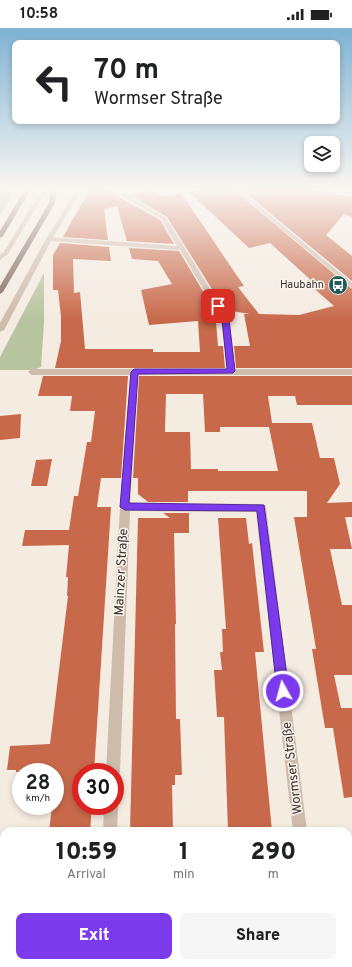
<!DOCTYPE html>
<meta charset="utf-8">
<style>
:root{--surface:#fff;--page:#f6f6f6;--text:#202124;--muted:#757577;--accent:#7c3aed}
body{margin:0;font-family:Overpass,sans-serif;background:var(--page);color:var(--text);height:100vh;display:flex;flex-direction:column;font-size:15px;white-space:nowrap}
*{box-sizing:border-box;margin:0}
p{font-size:13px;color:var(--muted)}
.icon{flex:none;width:22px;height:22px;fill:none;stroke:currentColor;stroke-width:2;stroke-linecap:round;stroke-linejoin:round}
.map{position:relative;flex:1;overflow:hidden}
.drawer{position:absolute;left:0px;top:799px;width:352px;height:140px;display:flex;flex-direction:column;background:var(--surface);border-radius:12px 12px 0 0;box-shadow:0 2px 6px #0003}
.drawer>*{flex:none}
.top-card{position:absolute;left:12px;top:12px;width:328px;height:84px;border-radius:8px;box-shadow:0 2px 6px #0003;background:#fff;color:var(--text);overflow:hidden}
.controls{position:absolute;left:304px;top:108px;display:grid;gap:8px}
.controls a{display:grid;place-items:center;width:36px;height:36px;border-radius:8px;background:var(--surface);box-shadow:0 2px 6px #0003;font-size:20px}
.speed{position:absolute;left:12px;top:735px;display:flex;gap:8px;font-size:20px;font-weight:700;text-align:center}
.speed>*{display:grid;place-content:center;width:52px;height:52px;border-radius:50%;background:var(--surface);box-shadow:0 2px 6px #0003;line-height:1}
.speed small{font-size:10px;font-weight:400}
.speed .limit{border:6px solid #d22;background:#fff;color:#111}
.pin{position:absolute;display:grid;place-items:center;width:34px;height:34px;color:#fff;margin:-17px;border-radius:8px;box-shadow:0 2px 6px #0006}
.me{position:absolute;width:44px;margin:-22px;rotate:353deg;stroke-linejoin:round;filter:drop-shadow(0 0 3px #0008)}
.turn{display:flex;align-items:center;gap:14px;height:84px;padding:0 16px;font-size:18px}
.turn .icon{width:52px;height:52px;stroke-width:2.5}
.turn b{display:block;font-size:28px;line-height:34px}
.eta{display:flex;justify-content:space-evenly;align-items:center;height:68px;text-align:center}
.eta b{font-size:24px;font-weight:800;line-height:28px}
.button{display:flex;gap:8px;margin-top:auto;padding:8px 16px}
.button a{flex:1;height:46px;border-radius:8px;background:var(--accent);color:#fff;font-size:16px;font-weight:800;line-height:46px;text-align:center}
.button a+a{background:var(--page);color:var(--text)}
.status{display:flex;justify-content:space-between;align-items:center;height:28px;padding:0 20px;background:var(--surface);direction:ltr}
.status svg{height:11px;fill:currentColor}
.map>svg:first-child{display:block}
.green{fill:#b8c4a0}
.building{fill:#c8694b;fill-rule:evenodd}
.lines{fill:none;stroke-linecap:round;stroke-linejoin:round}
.minor{fill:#cdbbac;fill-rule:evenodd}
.tertiary{fill:#cdbbac;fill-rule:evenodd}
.primary{fill:#7d675c;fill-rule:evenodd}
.route{fill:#7c3aed;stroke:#51269a}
.labels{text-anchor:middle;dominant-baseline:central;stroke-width:3;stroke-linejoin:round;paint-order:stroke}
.far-poi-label{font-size:11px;fill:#3b302b;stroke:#fbf5ee;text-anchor:end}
.street-label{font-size:13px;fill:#3b302b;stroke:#fbf5ee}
</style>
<div class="status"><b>10:58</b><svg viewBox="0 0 49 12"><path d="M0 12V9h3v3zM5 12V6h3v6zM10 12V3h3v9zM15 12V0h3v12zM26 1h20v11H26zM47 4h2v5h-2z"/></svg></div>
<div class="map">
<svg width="352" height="939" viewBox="0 0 352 939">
<rect width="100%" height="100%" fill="#f4ebe1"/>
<path class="green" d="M0 161H15L0 187Z
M44 245V294L41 339 33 342H0V329Z
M0 889 4 897V935H17L16 939H0Z"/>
<path class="building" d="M90 161H104L160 192 174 216 127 213 117 178 104 181 108 212 63 209Z
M150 161 163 169 181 165 244 258 238 259 259 286 299 287 334 278 310 257 314 255 270 215 249 220 189 164 206 161H233L352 261V340H236L234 318H250L244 286H250L225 282 167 189 130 167Z
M241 161H310L352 169V189L344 186 326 207 352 228V253Z
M60 215 109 219 111 233 73 231 74 265 80 264 85 321H153V324H200L198 293 149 297 141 262 172 256 158 233 132 231 129 220 179 223 213 280H210L216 294 218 318H223L225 340H55L61 313V289L58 262H53V227Z
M43 348H128L121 450H101L97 479H111L94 744H81V778H92L90 803H49L52 778H55V744H16V742H7L10 718 50 716 68 568H67L68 549H66L69 517 22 518 25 502H69L74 468H78L87 414H91L95 383H70L72 368H38Z
M139 348H352V377H297L295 368H268L272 395H312L320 430H334L340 456 327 475 352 474V489H345L352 521H330L342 577H352V647H334L341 680H352V769L344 770 333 700H325L312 621H316L294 489H307V463H188V474H148L138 466V450H133ZM166 366H203L205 404H220V399H269L278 443H218V441H191L190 404H165Z
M21 386 20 410 0 412V388Z
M52 431 47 458H31L36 432Z
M163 485H189V505H174L176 596H175L176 691H180L182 747H175V757H172L173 803H130L138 490H170Z
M218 490H246L249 516 252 515 264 624H255L272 803H228L224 689H217L214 642H222L220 624H223L222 601H226Z"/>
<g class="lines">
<path class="minor" d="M111 161H117L166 190 229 291 235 341H352V347H138L130 475 261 476 265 477 266 480 307 803H293L256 484 130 483 120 744 118 749 115 750V744H106L120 479 130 347H32L28 344 32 341H227L221 291 180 222 49 213 46 211 49 209 177 218 161 191Z
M324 161H335L352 163V167Z
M115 772 118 778 117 803H103L104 778H115Z
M0 809 4 811V844L0 842Z
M348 876H352V892H348Z
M99 935H115V939H99Z
M313 935H329L330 939H314Z"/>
<path class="tertiary" d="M44 161H50L42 170 8 226 0 232V227L4 224 37 169Z
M77 161H82L52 211 4 302 0 304V295L46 211Z
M234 161H239L352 255V260Z"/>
<path class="primary" d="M25 161H31L3 208 0 210V203Z
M51 161H57L55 175 3 264 0 266V258L49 175Z"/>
</g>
<linearGradient id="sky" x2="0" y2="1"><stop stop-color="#7eb2d2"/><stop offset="0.55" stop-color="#faf6f2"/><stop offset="1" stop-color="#faf6f2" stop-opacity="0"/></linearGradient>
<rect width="352" height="292" fill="url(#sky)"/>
<path class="route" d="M216 276H221L229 291 235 343 233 345 138 346 129 475 264 477 289 663 287 667 283 669 279 667 277 663 257 483 125 482 120 479 131 344 134 341H227L222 291 215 278Z"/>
<defs>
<symbol id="bus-disc" viewBox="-11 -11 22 22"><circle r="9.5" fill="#1f5a5e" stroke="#fbf5ee"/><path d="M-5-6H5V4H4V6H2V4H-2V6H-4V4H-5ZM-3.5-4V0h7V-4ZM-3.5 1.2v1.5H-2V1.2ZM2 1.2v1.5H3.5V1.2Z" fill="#fff"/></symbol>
</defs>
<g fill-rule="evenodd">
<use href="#bus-disc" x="327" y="246" width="22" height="22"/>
</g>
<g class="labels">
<g class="far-poi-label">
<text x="324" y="257">Haubahn</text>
</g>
<g class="street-label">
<text transform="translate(122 544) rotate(-87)">Mainzer Straße</text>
<text transform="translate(293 740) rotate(-97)">Wormser Straße</text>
</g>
</g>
</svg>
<div class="controls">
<a><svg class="icon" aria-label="layers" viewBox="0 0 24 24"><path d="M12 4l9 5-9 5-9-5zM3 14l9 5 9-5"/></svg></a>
</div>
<div class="speed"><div>28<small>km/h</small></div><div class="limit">30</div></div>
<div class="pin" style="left:218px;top:278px;background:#d93025"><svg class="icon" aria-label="arrive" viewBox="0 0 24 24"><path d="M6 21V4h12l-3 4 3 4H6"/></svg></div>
<svg class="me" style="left:283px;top:663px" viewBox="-20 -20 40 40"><circle r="17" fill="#7c3aed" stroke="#fff" stroke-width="3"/><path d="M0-11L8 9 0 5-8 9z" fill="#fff"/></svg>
<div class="top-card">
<div class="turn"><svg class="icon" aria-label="left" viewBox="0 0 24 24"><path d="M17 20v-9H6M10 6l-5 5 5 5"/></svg><div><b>70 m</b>Wormser Straße</div></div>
</div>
<section class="drawer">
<div class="eta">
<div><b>10:59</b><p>Arrival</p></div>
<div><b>1</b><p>min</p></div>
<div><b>290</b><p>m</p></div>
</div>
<div class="button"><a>Exit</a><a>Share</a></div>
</section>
</div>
